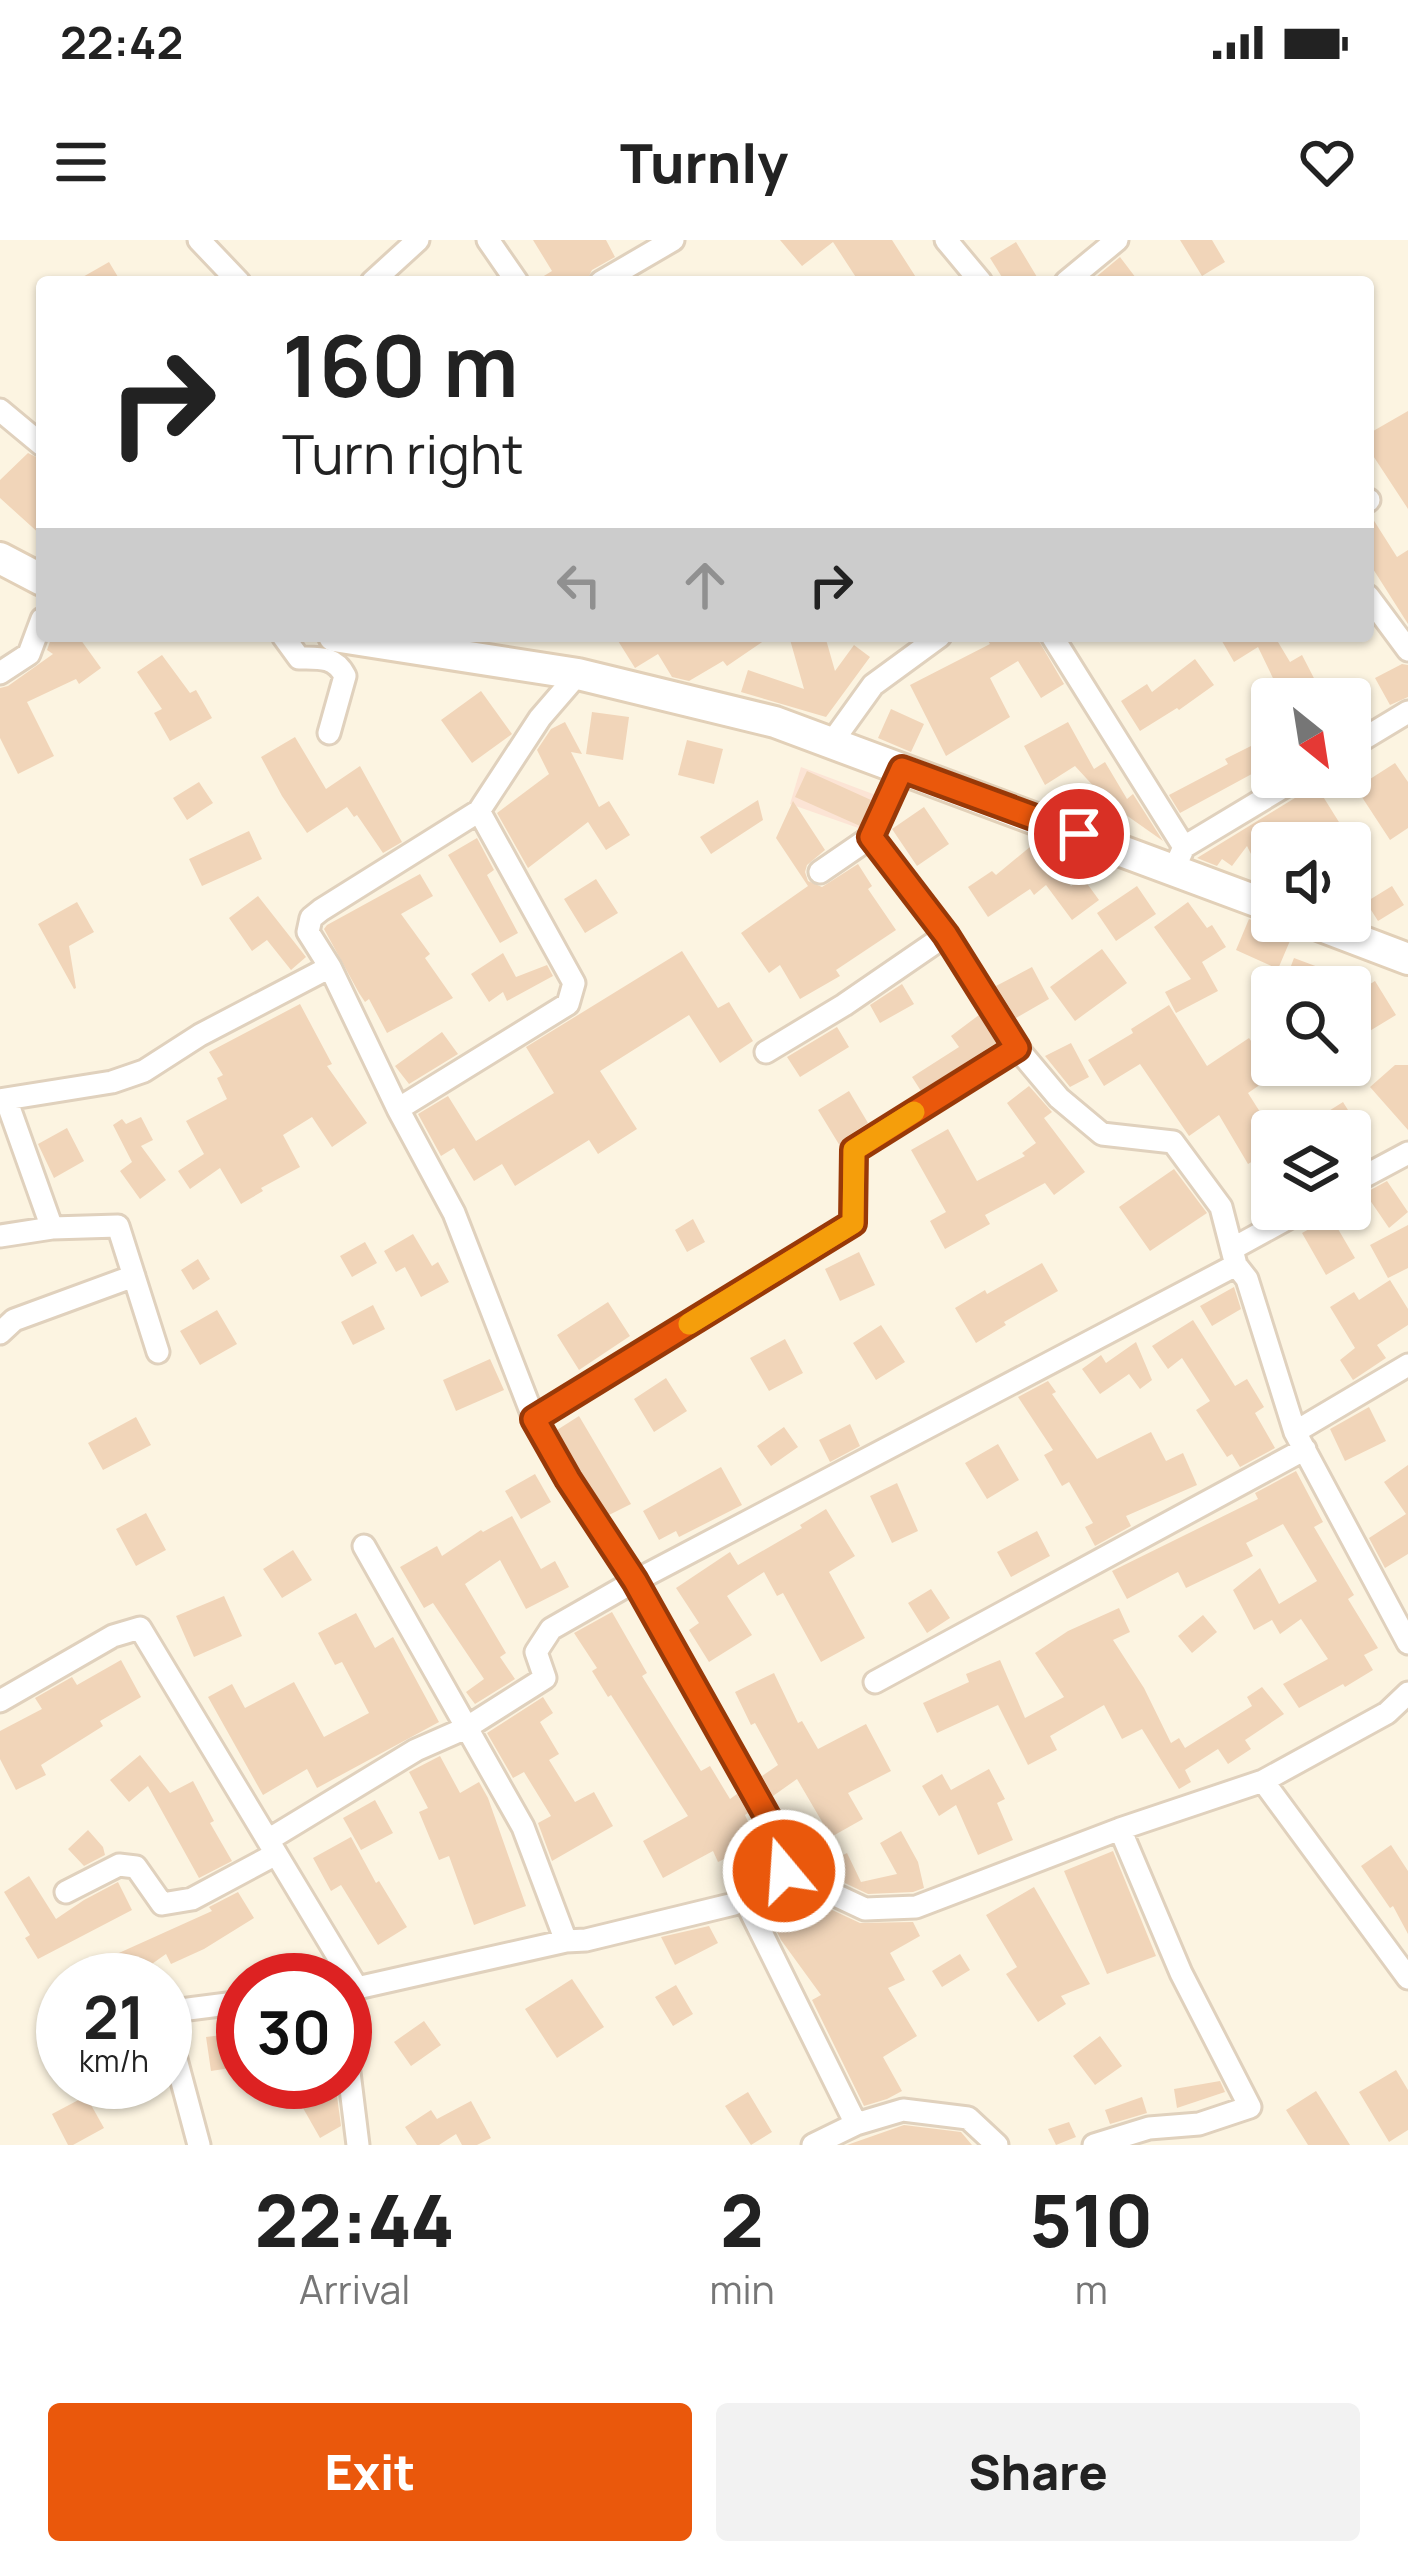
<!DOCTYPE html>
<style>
:root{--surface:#fff;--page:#f2f2f2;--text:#222;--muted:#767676;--accent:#ea580c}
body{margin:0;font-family:Manrope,sans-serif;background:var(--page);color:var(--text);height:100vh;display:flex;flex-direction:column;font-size:45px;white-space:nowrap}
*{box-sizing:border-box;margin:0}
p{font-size:39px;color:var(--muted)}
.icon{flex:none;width:66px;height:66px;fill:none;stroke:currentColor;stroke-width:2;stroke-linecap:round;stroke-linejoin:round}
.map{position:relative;height:1905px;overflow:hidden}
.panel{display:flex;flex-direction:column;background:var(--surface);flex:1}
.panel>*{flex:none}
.banner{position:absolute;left:36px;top:36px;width:1338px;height:366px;border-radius:12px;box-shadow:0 3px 9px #0004;background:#fff;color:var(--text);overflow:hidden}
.needle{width:78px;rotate:150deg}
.fabs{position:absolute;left:1251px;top:438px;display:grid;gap:24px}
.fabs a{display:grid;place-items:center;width:120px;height:120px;border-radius:12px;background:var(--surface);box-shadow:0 3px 9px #0004;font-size:60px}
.speed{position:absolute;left:36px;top:1713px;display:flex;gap:24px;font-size:60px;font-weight:700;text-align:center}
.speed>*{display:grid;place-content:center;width:156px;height:156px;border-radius:50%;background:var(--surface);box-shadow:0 3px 9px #0004;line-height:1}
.speed small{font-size:30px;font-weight:400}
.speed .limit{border:18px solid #d22;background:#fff;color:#111}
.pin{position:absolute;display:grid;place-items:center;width:102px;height:102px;color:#fff;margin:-51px;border:6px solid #fff;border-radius:50%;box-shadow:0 3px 12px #0007}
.me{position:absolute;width:132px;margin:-66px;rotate:342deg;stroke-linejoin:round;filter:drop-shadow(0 0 9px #0008)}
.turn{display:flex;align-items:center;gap:42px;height:252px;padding:0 48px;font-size:54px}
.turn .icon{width:156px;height:156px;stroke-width:2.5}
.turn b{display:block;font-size:84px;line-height:102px}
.lanes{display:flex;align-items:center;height:114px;padding:0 48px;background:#0003;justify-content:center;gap:60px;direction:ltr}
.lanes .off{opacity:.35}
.eta{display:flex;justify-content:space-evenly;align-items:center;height:204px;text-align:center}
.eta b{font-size:72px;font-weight:800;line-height:84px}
.action{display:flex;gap:24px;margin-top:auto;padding:24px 48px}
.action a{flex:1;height:138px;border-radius:12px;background:var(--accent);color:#fff;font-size:48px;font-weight:800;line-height:138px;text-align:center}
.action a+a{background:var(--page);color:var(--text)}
.status{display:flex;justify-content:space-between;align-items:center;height:84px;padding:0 60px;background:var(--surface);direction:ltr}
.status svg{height:33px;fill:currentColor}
header{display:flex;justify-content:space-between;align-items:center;height:156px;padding:0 48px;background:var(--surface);font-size:54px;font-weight:800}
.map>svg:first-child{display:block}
.commercial{fill:#fce4d5}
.building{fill:#f1d5b9}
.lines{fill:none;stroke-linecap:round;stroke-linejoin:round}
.street-casing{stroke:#e0d1bd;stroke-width:27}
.secondary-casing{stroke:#e2d0b8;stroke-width:36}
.street{stroke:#fff;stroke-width:21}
.secondary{stroke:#fff;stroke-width:30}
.route-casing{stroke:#983908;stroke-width:30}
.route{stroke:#ea580c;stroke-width:21}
.slow{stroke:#f59e0b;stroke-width:21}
</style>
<div class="status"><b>22:42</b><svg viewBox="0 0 49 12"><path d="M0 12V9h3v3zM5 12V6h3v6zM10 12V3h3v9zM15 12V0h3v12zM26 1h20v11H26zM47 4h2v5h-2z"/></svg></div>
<header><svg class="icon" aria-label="menu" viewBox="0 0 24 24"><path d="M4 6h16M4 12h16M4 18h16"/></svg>Turnly<svg class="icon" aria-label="heart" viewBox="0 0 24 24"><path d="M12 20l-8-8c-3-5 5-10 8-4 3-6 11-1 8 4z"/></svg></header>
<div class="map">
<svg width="1408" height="1905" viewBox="0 0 1408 1905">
<rect width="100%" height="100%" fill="#fcf4e1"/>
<path class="commercial" d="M801 527 881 557 864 590 790 564Z"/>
<path class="building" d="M533 0H606L615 17 592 30 586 42H534L552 31Z
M780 0H892L919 42H859L833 2 802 26Z
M1180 0H1212L1225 22 1202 36Z
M1016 2 1040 42H1005L990 18Z
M1120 17 1139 42H1090Z
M109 22 121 42H74Z
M1408 171V269L1368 208V194Z
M28 213 42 220V296L0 258V240Z
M1368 276H1371L1397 317 1408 310V384L1368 321Z
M52 396H78L101 428 79 444 76 439 27 462 54 516 18 534 0 498V448L8 446 53 414 47 410Z
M615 396H771L727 426 723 421 689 441 672 437 658 414 635 428Z
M789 396H825L835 431 854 405 870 417 826 477 741 452 748 430 804 449Z
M985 396H1036L1064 444 1041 458 1018 421 990 438 1010 477 946 516 910 445 990 404Z
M1219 396H1277L1275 397 1290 422 1302 415 1318 446 1292 459H1283L1258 407 1234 422Z
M162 415 190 453 196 450 212 478 170 501 154 473 162 469 137 432Z
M1195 419 1214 445 1179 470 1177 468 1140 491 1121 461 1147 444 1152 452Z
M1402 424 1408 425V457L1390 465 1375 438Z
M481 451 512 494 472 523 441 480Z
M891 469 924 484 911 512 878 498Z
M592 472 629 477 623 520 586 514Z
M565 482 582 514 571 512 599 567 609 561 630 595 606 610 588 582 528 628 497 573 549 534 537 510 551 489Z
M1068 482 1094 529 1105 522 1127 559 1133 554 1163 601 1109 563 1075 526 1045 545 1024 506Z
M295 497 326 549 360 526 402 602 383 613 357 575 354 577 347 567 307 593 282 556 261 517Z
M687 500 723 509 714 544 678 535Z
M1257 503 1261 509 1266 505 1272 523 1180 573 1169 555 1228 524 1225 519Z
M1395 523 1408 542V588L1390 600 1356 548Z
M807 531 871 560 860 586 795 557Z
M199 542 213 563 187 580 173 558Z
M1314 542 1352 603H1314L1304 587 1252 616 1247 606 1232 626 1222 619 1217 626 1197 618 1308 550Z
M758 560 763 580 711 614 700 597Z
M793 561 825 610 807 625 805 632 808 641 822 647 858 624 872 646 868 649 896 690 836 730 840 736 800 759 780 725 769 733 741 693 808 646 776 598Z
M924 567 949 604 917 626 892 589Z
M249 591 262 619 202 646 189 619Z
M477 598 494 630 487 635 518 693 500 703 448 615Z
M1036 602 1071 646 1083 638 1099 660 1072 680 1046 645 1034 655 1030 649 988 677 968 647 992 631 996 635Z
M420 634 433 656 401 674 430 714 425 718 453 758 387 793 369 759 365 762 359 753 324 689 327 685Z
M596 639 618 673 585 693 564 659Z
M1137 646 1156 674 1116 701 1097 673Z
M1392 646 1404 665 1378 681 1366 662Z
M258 656 306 717 291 730 267 700 252 711 229 678Z
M77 662 94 692 69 706 76 748 74 749 38 684Z
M1188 662 1207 688 1212 685 1226 707 1202 722 1218 751 1176 773 1165 752 1191 739 1154 687Z
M1249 679 1292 696 1278 729 1236 710Z
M1102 709 1127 743 1075 781 1050 747Z
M682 711 718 768 729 762 753 801 720 823 689 775 600 831 637 889 598 914 589 900 515 946 502 924 474 941 454 908 441 916 418 874 448 856 476 901 554 853 526 807Z
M503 713 516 737 547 725 553 736 507 761 503 752 489 762 471 734Z
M1294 718 1334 733 1328 747H1283Z
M1032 727 1049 759 1016 778 996 746Z
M1375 741 1396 775 1368 792 1350 762V756Z
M902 744 914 764 880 783 870 765Z
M300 764 332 824 327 826 367 883 332 907 312 877 283 895 300 927 261 948 263 951 241 964 220 928 190 949 178 931 204 914 186 881 227 859 217 838 223 835 209 812Z
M1169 765 1207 826 1249 798 1274 835 1248 853 1272 891V910L1248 924 1219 875 1189 896 1140 824 1104 846 1088 820 1133 793 1131 789Z
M979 775 996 803 921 851 912 837 959 807 951 796Z
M837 787 849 807 800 837 787 817Z
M442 792 458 814 409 844 395 826Z
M1071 803 1089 837 1070 847 1045 816Z
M1395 825H1408V890L1370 847Z
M1029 846 1052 872 1044 878 1085 932 1054 955 1045 943 985 975 990 984 945 1009 930 981 946 972 911 910 948 889 977 941 1025 916 1022 913 1036 903 1007 863Z
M849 851 868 883 846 897 840 906 818 870Z
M1343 862 1361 891H1297Z
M141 877 153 900 141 906 166 940 140 959 120 931 132 922 113 885 122 879 126 884Z
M67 888 84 921 54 938 38 904Z
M1174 929 1207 973 1150 1011 1119 967Z
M1387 941 1408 972 1389 988 1365 953Z
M1331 977 1355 1018 1326 1035 1302 993Z
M693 979 705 1002 687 1012 675 990Z
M1408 985V1028L1388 1038 1370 1005Z
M413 994 432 1026 438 1022 449 1042 421 1057 405 1027 396 1032 384 1011Z
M365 1002 377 1023 352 1037 340 1016Z
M859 1012 875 1045 840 1061 825 1029Z
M198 1019 210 1039 193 1050 181 1030Z
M1042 1023 1058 1051 1004 1082 1006 1085 976 1103 955 1068 985 1050 987 1054Z
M1390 1040 1408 1069V1085L1377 1105 1386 1118 1353 1140 1340 1120 1355 1108 1330 1067 1354 1052 1359 1060Z
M1234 1047 1241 1069 1212 1086 1200 1066Z
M608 1062 630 1096 579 1130 557 1095Z
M373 1065 385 1089 353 1105 341 1082Z
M217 1070 237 1104 200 1125 180 1091Z
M1193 1080 1235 1146 1247 1139 1264 1167 1255 1173 1275 1208 1240 1227 1232 1214 1227 1217 1196 1170 1210 1161 1182 1118 1168 1129 1152 1106Z
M881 1085 905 1122 876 1140 853 1103Z
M785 1099 803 1133 769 1151 750 1118Z
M1136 1102 1152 1140 1140 1149 1129 1134 1100 1154 1082 1129 1101 1115 1106 1123Z
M490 1119 504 1150 456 1171 443 1140Z
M666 1138 687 1171 654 1192 634 1159Z
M1048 1141 1056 1152 1052 1154 1097 1219 1151 1192 1166 1221 1183 1213 1197 1245 1126 1276 1131 1286 1095 1306 1085 1287 1093 1283 1069 1242 1062 1246 1044 1215 1053 1210 1018 1157Z
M1369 1167 1386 1201 1345 1221 1330 1189Z
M579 1176 631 1264 609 1275 580 1231 557 1190Z
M136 1177 151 1205 103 1230 88 1203Z
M850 1184 860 1206 830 1222 819 1200Z
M784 1187 798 1207 771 1226 757 1206Z
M998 1204 1019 1240 987 1259 965 1223Z
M1408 1225V1314L1385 1328 1369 1298 1406 1274 1384 1242Z
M721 1227 742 1265 679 1297 676 1291 659 1300 643 1271Z
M1296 1231 1323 1282 1314 1287 1354 1355 1348 1359 1378 1408 1364 1415 1373 1430 1345 1447 1343 1444 1299 1468 1283 1444 1328 1419 1301 1379 1280 1394 1272 1380 1254 1390 1233 1350 1260 1328 1279 1364 1317 1341 1283 1284 1246 1303 1253 1316 1186 1348 1178 1332 1127 1359 1112 1331 1258 1259 1255 1253Z
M535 1234 551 1262 521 1279 505 1251Z
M897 1243 918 1291 892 1303 870 1256Z
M826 1269 855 1316 829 1332 865 1398 821 1422 783 1353 777 1356 764 1332 727 1356 752 1395 709 1422 689 1390 699 1383 676 1348 730 1312 738 1325 802 1288 800 1285Z
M146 1273 166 1310 136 1326 116 1289Z
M512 1276 541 1329 555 1321 569 1347 526 1369 500 1320 465 1344 506 1413 500 1417 515 1439 475 1464 466 1452 484 1439 433 1363 424 1368 400 1327 437 1306 442 1316 481 1290 483 1292Z
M1037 1291 1050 1316 1011 1337 997 1312Z
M293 1310 312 1340 282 1358 263 1329Z
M931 1349 950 1378 927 1393 908 1363Z
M224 1356 242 1396 194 1417 176 1376Z
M1119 1368 1130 1392 1113 1400 1144 1448 1171 1503 1179 1498 1185 1508 1252 1466 1247 1457 1262 1447 1284 1474 1245 1500 1251 1509 1228 1524 1218 1509 1185 1530 1191 1542 1179 1549 1142 1489 1122 1499 1104 1465 1050 1496 1057 1510 1028 1525 998 1465 937 1493 923 1463 969 1442 966 1434 1000 1420 1025 1478 1064 1457 1035 1413 1068 1391Z
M612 1372 647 1433 642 1436 701 1531 710 1526 730 1559 737 1554 748 1573 745 1575 758 1603 718 1622 713 1611 663 1638 643 1601 688 1576 611 1455 608 1457 592 1431 597 1428 574 1393Z
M356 1373 375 1408 393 1397 439 1482 317 1548 307 1529 263 1555 208 1457 232 1444 245 1468 294 1442 324 1497 369 1473 342 1422 335 1425 318 1393Z
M1203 1375 1217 1392 1192 1413 1178 1396Z
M121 1420 141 1457 100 1481 103 1486 41 1525 46 1535 16 1550 0 1519V1491L42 1469 35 1458 72 1437 77 1445Z
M774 1433 798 1483 802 1481 818 1509 866 1484 891 1531 848 1553 863 1579 831 1597 797 1539 773 1556 762 1536 778 1525 755 1483 751 1485 735 1452Z
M543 1457 553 1473 540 1482 559 1514 549 1520 575 1562 594 1552 613 1586 552 1621 538 1583 551 1576 524 1532 513 1538 487 1493Z
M140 1515 170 1553 193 1541 214 1581 210 1583 232 1621 199 1638 148 1546 129 1562 110 1540Z
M440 1516 460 1553 479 1542 488 1558 526 1666 474 1685 449 1616 439 1620 419 1572 428 1568 409 1532Z
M989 1529 1005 1559 997 1563 1013 1600 978 1615 956 1565 939 1576 922 1546 942 1534 951 1550Z
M375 1560 393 1593 361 1610 343 1578Z
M88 1590 103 1607 105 1615 84 1626 68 1609Z
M901 1591 918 1622 924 1648 913 1652 868 1654 828 1635 832 1633 827 1623 847 1613 861 1642 897 1634 880 1603Z
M351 1597 376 1643 379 1641 407 1687 378 1705 341 1645 331 1651 313 1618Z
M1391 1605 1408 1631V1694L1393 1666 1390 1668 1361 1626Z
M1113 1611 1156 1716 1107 1734 1064 1631Z
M29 1636 56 1679 84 1660 118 1642 132 1670 38 1719 25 1698 30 1695 4 1652Z
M1034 1647 1090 1744 1061 1756 1066 1764 1038 1782 1006 1734 1017 1727 986 1675Z
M238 1652 254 1678 204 1709 171 1724 166 1714 129 1740H59L212 1671 209 1667Z
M798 1654 860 1683 913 1682 920 1696 890 1713 905 1740 888 1748 917 1796 883 1817 902 1851 887 1859 864 1866 812 1760 821 1755 781 1700 768 1673Z
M709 1686 718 1703 675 1725 661 1697Z
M960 1714 970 1730 942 1747 932 1731Z
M572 1739 604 1787 557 1818 525 1769Z
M676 1745 693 1774 673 1786 655 1757Z
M424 1781 441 1805 411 1826 394 1802Z
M238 1793 243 1826 211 1831 206 1797Z
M1100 1796 1122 1826 1095 1845 1073 1816Z
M1396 1830 1408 1850V1890L1389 1902 1359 1852Z
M1220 1841 1225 1852 1177 1868 1174 1849Z
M330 1844 337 1856 341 1886 320 1898 299 1861Z
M1316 1851 1350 1905H1308L1286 1870Z
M748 1852 772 1892 751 1905 725 1866Z
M86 1856 104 1888 73 1905H68L52 1874Z
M1142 1857 1147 1873 1110 1884 1105 1870Z
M471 1861 491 1898 477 1905H462L456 1894 439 1905H417L405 1887 431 1870 437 1879Z
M1069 1882 1076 1897 1056 1905 1048 1889Z
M904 1885 961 1892 972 1905H847Z"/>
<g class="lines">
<defs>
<path id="street" d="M199 0 239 42
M488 0 517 42
M946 0 981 42
M372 42 418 0
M601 42 673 0
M1066 42 1117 0
M0 170 42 205
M1368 261 1369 260
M1368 356 1408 410
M283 396 299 418C319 418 335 416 345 436L329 493
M1052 396 1184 607
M0 433 29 414 42 379
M578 434 540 478 479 571 321 670 311 678 308 692 330 727 398 869 454 973 534 1179 567 1239 635 1341 782 1603 784 1631
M832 502 873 445 940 396
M1350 507 1408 472
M871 597 902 529
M1179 618 1184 607 1300 537
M820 632 871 597 946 695 1017 808 1059 858 1102 894 1173 902 1221 967 1236 1025 1247 1039 1295 1192 1408 1403
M766 812 844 765 946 695
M6 859 52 988 118 986 158 1112
M0 860 112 842 144 831 200 795 330 727
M398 869 568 764 574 743 479 571
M1350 944 1408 913
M0 996 52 988
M1232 1009 1305 969
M0 1093 14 1080 134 1036
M534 1179 853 983 854 910 1017 808
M1295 1192 1408 1125
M364 1306 523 1587 566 1701
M875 1442 1305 1209
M0 1461 113 1396 140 1388 357 1748 566 1701 586 1700 734 1664 742 1654
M1263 1541 1408 1738
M268 1600 416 1510 466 1488 545 1438 536 1412 551 1389 635 1341 1236 1025
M784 1631 865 1669 916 1667 1120 1589 1263 1541 1387 1473 1408 1453
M784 1631 742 1654 856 1884 813 1905
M66 1652 119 1625 136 1627 162 1664 192 1659 276 1614
M165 1772 243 1762
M165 1778 199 1905
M345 1800 358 1905
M856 1884 903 1870 968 1878 997 1905
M1094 1905 1149 1888 1199 1884 1250 1867 1181 1733 1120 1589"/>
<path id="secondary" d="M0 318 42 340
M334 396 578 434 775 482 1272 667
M1308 681 1408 719"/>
</defs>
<use href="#street" class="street-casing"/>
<use href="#secondary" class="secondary-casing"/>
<use href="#street" class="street"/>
<use href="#secondary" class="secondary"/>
</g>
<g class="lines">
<defs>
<path id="route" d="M784 1631 782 1603 635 1341 568 1239 534 1179 853 983 854 910 1017 808 946 695 871 597 902 529 1079 594"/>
</defs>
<use href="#route" class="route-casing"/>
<use href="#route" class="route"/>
<path class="slow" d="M689 1084 853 983 854 910 914 872"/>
</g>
</svg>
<div class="fabs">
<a><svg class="needle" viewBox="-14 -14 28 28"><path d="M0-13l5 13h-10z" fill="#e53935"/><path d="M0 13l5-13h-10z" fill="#767676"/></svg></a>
<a><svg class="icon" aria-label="sound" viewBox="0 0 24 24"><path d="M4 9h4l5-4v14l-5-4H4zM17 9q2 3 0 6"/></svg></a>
<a><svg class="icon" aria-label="search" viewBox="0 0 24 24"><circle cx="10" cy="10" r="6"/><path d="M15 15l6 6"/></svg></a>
<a><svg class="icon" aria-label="layers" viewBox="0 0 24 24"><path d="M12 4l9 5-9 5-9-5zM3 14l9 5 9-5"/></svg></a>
</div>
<div class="speed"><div>21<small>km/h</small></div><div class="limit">30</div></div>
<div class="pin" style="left:1079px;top:594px;background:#d93025"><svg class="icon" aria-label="arrive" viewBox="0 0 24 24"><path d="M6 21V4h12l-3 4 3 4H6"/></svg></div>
<svg class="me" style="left:784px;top:1631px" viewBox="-20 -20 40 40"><circle r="17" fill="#ea580c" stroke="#fff" stroke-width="3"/><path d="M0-11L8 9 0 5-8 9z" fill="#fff"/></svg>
<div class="banner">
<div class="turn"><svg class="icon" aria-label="right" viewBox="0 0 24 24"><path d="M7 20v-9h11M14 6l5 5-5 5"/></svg><div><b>160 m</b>Turn right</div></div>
<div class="lanes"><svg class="icon off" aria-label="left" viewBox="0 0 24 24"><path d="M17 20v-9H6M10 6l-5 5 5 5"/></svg><svg class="icon off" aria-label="ahead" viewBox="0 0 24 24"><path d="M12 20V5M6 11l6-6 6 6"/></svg><svg class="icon" aria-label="right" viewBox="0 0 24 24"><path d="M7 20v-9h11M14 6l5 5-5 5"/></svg></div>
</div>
</div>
<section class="panel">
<div class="eta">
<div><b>22:44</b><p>Arrival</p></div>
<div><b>2</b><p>min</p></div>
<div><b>510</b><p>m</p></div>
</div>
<div class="action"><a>Exit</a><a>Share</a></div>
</section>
